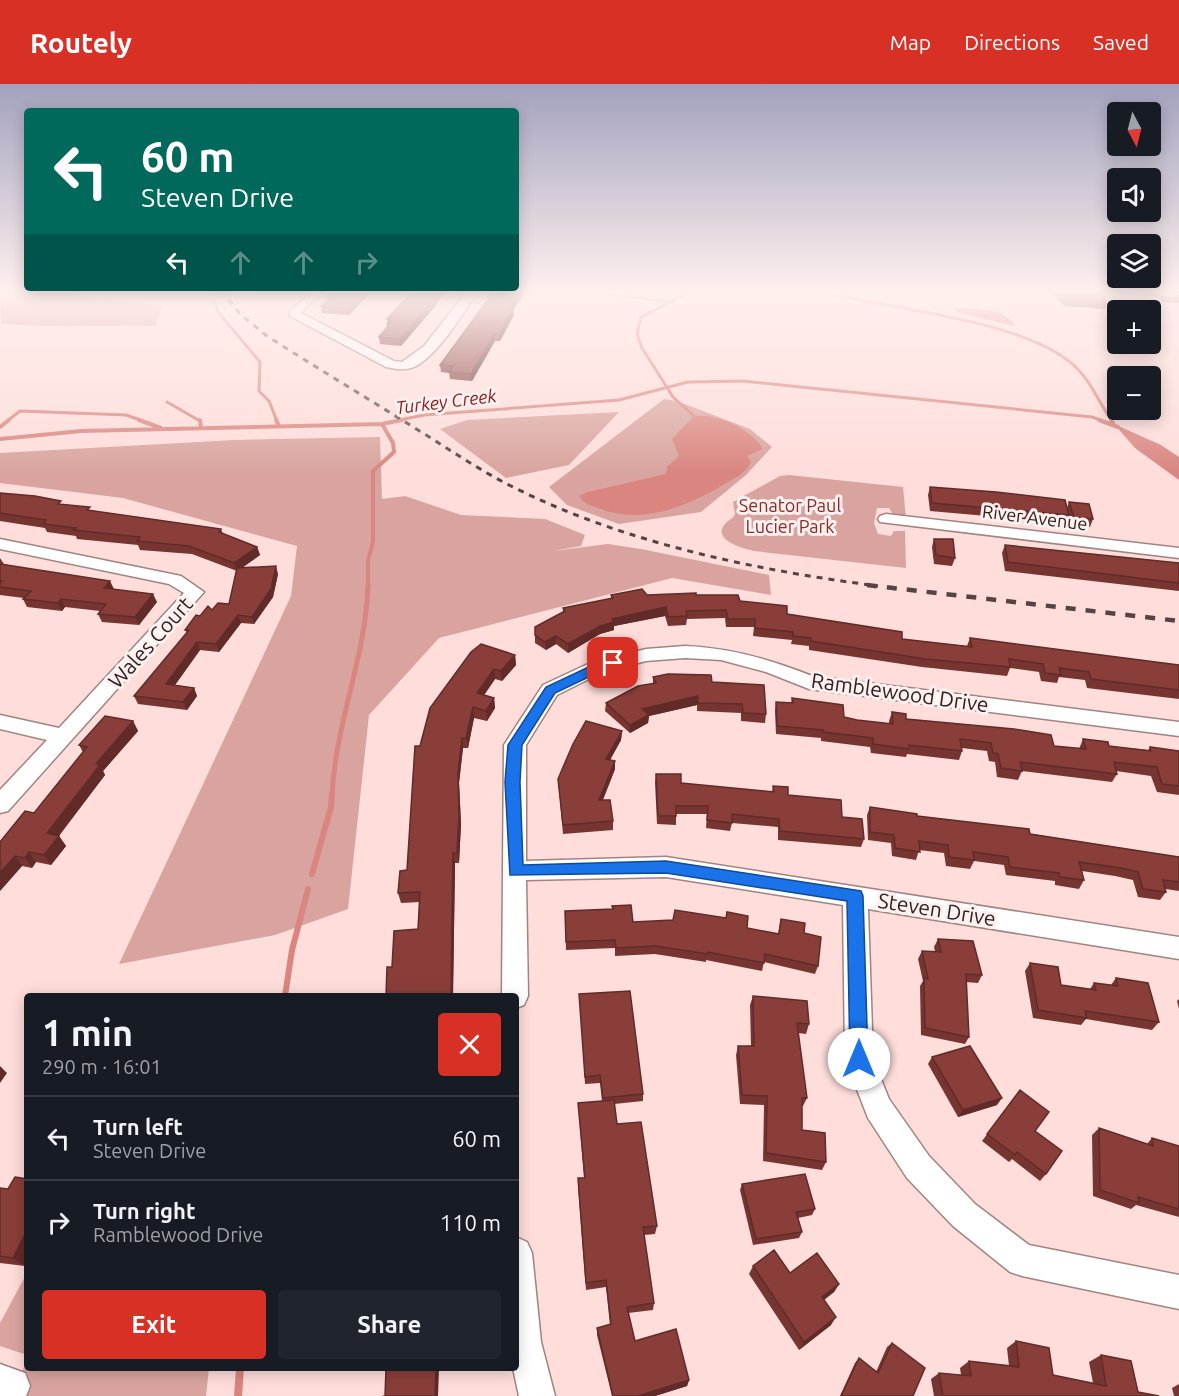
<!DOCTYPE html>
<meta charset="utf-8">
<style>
:root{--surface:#171b24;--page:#20242c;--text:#f1f3f6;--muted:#9ea1a6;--line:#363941;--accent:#d93025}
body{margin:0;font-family:Ubuntu,sans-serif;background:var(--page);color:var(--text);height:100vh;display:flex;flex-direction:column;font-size:22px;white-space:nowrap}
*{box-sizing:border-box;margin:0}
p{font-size:20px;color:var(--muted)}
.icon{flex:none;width:33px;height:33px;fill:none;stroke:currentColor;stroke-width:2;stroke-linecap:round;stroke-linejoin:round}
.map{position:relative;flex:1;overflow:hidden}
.panel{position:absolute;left:24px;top:909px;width:495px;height:378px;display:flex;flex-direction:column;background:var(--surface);border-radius:6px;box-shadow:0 3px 15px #0003}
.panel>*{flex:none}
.top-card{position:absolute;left:24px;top:24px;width:495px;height:183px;border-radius:6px;box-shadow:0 3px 15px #0003;background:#00695c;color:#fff;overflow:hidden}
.needle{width:39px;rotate:173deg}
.buttons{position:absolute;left:1107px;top:18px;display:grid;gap:12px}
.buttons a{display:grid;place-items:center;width:54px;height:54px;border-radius:6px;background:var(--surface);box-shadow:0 3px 15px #0003;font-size:30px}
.pin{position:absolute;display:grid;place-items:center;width:51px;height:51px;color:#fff;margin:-26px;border-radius:12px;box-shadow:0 3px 9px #0006}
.me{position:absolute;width:66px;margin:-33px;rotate:0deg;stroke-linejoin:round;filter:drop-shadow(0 0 4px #0008)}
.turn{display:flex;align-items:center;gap:21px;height:126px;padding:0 18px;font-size:27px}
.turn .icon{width:78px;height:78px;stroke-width:2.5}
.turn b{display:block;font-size:42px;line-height:51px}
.lanes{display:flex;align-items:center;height:57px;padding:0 18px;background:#0003;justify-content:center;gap:30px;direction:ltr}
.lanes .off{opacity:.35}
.round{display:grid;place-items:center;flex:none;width:63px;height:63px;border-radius:6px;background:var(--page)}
.summary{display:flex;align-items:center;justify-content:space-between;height:102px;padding:0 18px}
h1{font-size:36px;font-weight:600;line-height:45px}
.primary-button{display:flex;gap:12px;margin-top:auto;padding:12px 18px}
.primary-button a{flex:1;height:69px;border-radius:6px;background:var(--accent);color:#fff;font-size:24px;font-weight:600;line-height:69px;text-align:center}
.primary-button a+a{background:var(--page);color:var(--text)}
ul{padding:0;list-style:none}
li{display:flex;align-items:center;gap:18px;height:84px;padding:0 18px;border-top:2px solid var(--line)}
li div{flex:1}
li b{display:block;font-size:22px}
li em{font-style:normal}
header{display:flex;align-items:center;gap:36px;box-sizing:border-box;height:84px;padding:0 30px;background:var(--accent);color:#fff}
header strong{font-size:28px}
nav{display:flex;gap:33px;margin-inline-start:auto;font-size:21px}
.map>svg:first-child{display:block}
.green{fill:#d9a49f}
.water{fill:#da857f}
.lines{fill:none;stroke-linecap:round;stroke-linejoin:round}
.stream-far4{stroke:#da857f;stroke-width:3}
.stream-far3{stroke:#da857f;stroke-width:4}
.stream-far2{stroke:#da857f;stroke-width:5}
.stream-far1{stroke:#da857f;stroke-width:6}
.stream{stroke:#da857f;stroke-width:8}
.street-casing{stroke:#a18481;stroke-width:3}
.street{fill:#fff;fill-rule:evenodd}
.rail-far1{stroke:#544544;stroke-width:3;stroke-dasharray:6 6;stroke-linecap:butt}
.rail{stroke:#544544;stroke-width:4.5;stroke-dasharray:10 10;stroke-linecap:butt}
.wall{fill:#773532}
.shaded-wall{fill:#612b29}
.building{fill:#8a3e3a;stroke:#612b29;stroke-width:1.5}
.route{fill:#1a73e8;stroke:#114b97;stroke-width:1.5}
.labels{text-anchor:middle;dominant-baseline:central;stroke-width:6;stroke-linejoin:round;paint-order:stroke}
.far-water-label{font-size:18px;font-style:italic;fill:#852123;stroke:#fdf0ee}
.far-park-label{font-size:18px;fill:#8c2929;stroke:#fdf0ee}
.far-street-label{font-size:18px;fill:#2d2221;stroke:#fdf0ee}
.street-label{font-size:21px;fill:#2d2221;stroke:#fdf0ee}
</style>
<header>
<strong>Routely</strong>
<nav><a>Map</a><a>Directions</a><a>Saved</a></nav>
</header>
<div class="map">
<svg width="1179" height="1312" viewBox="0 0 1179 1312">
<rect width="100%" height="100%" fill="#feddda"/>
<path class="green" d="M0 206H72L77 212 162 222 156 242C104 241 52 244 1 240Z
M664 315 677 317 750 345 772 363 746 391 701 428 619 440 567 421 549 403Z
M619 328 569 381 506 394 440 345 467 336Z
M380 353 382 415 405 412 461 431 545 435 585 451 581 462 553 467 608 460 641 465 769 491 771 511 672 494 439 554 369 631 348 825 275 851 119 880 291 512 297 462 123 414 0 399V369L234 356Z
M789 391 903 403 906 434 892 429 889 424H877L874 439 878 450 891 452 894 447H905L906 484 754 467C744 465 711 456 725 440 729 435 732 436 735 430L733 418 780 392Z
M27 1189V1271L0 1262V1239Z
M27 1276V1284H209L206 1312H12Z"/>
<path class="water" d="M953 225C971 224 1006 223 1015 242L963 230Z
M694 332C719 330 749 344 763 365L747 372 751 377C749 386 736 394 728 398 689 422 642 442 598 424 590 421 584 420 579 412L588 408 666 390 667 383 679 372 672 355Z
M1114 340 1161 361 1179 373V396L1135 364Z"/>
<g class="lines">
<path class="stream-far4" d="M210 206 218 228 260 278 259 307 269 317 277 337
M579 206 672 218
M694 206 641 233 637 250 642 264 673 313 694 332
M814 206C883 225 1016 234 1070 278 1090 294 1097 316 1112 337
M167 318 200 337
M7 337 20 327 126 331 143 337
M395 337 424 331 619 316 688 298 743 297 1092 333 1103 337"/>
<path class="stream-far3" d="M139 336 161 344
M200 336 201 344
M276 336 279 342
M1099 336 1118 343
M1111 336 1113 339
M0 343 9 336
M0 355 81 347 382 340 402 336
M368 502V477L373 458V387L394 368 393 359 382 340"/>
<path class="stream-far2" d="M332 712C335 640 366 573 368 501"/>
<path class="stream-far1" d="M312 790 331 723 332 710
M285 912 292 866 308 805"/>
<path class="stream" d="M238 1312 240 1284"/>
<defs>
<path id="street" d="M312 206H323L301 229 394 277 402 278 424 262 468 206H479C464 227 438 272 414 283 404 287 395 285 386 283L290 232V228Z
M886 430 1179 464V474L880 438 878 435 880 432Z
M0 455 181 492 204 508 8 727 0 729V706L47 656 0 645V631L59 644 184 509 169 500 0 465Z
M685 562C730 564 770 575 812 592L1179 638V652L809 605 766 588 721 576 685 574 646 577 603 588 557 611 526 661V777L666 773 1179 853V875L868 825 873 975 889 1015 929 1072 975 1120 1029 1161 1179 1191V1225L1022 1192 1010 1188 953 1142 907 1094 868 1034 845 975 843 821 666 793 526 796 528 912 524 921 516 924V912H502L504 661 543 601 590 579 646 565Z
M516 1153 527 1158 532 1169 541 1258 555 1312H519L513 1284H516Z
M0 1280 25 1289 30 1302 26 1312H0Z"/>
</defs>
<use href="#street" class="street-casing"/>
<use href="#street" class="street"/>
<path class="rail-far1" d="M221 206 240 230 267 252C317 284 367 314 418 346 449 365 479 386 511 402 624 459 754 486 878 502"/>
<path class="rail" d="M867 501 1179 537"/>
</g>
<path class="wall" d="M373 206 349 231 322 229 321 222 327 217 326 213Z
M414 206H448L437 218V220L401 262 380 260 379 253 387 243V235Z
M495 206H524V210L513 226 514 231 500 257H495L472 297 450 295 449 289 441 288 440 281Z
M1006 206H1101L1107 219 1105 225 1064 222 1053 209Z
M1116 206H1179V219L1162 218 1159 213 1118 210Z
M930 403 1067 424 1069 418 1093 435 1090 443 1070 441 1068 434 1066 439 930 427 928 411Z
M0 409 91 427 221 445 223 450 257 463 260 471 242 484 278 490 273 513 254 540 241 539 219 568 200 566 175 601 194 604 197 612 187 626 138 620 134 612 187 549 185 546 200 532 212 526 229 520 237 487 192 470 140 466 138 461 77 455 76 452 47 448 45 444 0 437Z
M934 455 955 474 952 482 934 480 932 463Z
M1005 461 1179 479V507L1005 487 1002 469Z
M0 474 4 480 114 505 157 518 139 541 102 538 98 530 100 527 65 523 62 527 27 523 23 515 24 514 0 511Z
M611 511H696L740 517 787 530 902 555 967 562 970 554 1179 581V615L1087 604 1085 596 1059 593 1057 599 1041 597 1039 588 1010 584 1007 592 922 583 809 566V562L791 560 792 556 753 552 754 543H726L725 534 687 535 686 541 668 542 665 532 614 542V546L600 550 568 569 556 560 546 566 535 559V543L563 528V524L611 515Z
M515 571 516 581 502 597 495 595 484 611 494 614 495 624 487 637 474 634 468 664H463L459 699 461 740 459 779H455L453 912 392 883 418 845 420 818 401 819 398 809 407 786 420 662 430 624Z
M653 593 712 598 766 630 765 639 741 637V629L697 627V621L649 632 648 639 630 649 605 627 606 619 653 599Z
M792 614 844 633 857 636 889 640V637L892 628 906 635 1054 662 1079 665 1083 655 1109 662 1148 666 1150 663 1179 667V711L1157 708 1151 692 1116 687 1117 690 1112 698 1022 687 1018 696 997 693 995 678 989 677 987 667 962 664V667L959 676 907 670 906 673 871 669 870 663 821 657V654L776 650 775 627 776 618 791 619Z
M133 637 138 647 103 687 105 691 59 752 66 762 51 781 36 778 32 784 22 782 0 807 34 729 83 668 79 661Z
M622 647 621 656 610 676 615 677V685L603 716 613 737V746L563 750 558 695Z
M656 690 681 699 772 708 773 702 788 711 842 733 864 755 861 763 778 756V743L732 739 730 747 706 744 707 730H676V741L657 740 655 698Z
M870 723 917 732 1179 773V807L1166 805V808L1160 816 1138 813 1133 796 1115 792 1082 787 1084 796 1079 805 1055 801V797L1006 791 1004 781 974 777 970 785 946 782 944 769 919 766 916 776 892 772 891 759 868 756 867 731Z
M565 827 633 838 747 844 778 850 781 835 804 849 818 882 815 890 764 878 762 887 706 876V878L655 870 615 872V864L566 866Z
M938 855 982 891 978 899 966 898 969 953 965 960 921 951 920 902 923 897 918 875 922 867H935L934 863Z
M1030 879 1061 901 1090 905 1094 899 1111 901 1116 894 1159 938 1152 946 1086 935 1081 941 1033 934 1025 887Z
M753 912 809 940 806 950 798 949 807 1014 803 1022H802V1046L826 1078 822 1086 763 1077 764 1021 740 1020 736 971 738 962H751L750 921Z
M1179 915V925L1177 917Z
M580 917 643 1010V1017L614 1020 617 1040 657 1142 655 1150 644 1151 654 1219 653 1226 628 1229 635 1257 689 1296 687 1302 655 1312H612L597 1251V1244L610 1241 606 1203 586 1206 578 1103 584 1094 578 1019 602 1017 600 999 585 1000Z
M932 973 997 1021 958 1033 928 980Z
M1020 1006 1035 1047 1046 1090 1040 1097 1012 1075 1009 1078 982 1057Z
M1099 1044 1147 1060 1152 1054 1179 1062V1133L1136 1121 1131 1125 1093 1112 1092 1051Z
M27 1095V1178L25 1182 0 1179V1104L8 1105Z
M742 1100 815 1125 812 1131 798 1134 802 1148 799 1154 753 1161 740 1106Z
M753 1182 839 1200 834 1208 824 1216 831 1241 799 1266 749 1190Z
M1016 1257 1053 1291 1093 1299 1089 1278 1101 1271 1138 1308 1159 1312H934L931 1295 939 1289 961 1291 960 1284 969 1277 1009 1282 1007 1264Z
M892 1259 913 1312H840L855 1279 859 1274 876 1288 887 1263Z
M1179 1300V1312H1174L1172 1304Z"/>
<path class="shaded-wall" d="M366 206H373L349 231 348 224Z
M441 206H448L437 218V220L401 262 400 255Z
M521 206H524V210L513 226 514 231 500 257V250L509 224Z
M494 250 495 257 472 297 471 290Z
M257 463 260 471 237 487 234 479Z
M276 482 278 490 273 513 254 540 252 533Z
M110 497 114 505 107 512 104 504Z
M153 510 157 518 139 541 135 533Z
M61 515 65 523 62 527 58 519Z
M666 523 665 532 614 542V546L600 550 568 569V560L612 535Z
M238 531 241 539 219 568 216 560Z
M556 552V560L546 566 545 558Z
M197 558 200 566 170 608 166 600Z
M515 571 516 581 502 597 501 587Z
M494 585 495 595 478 620 477 609Z
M194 604 197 612 187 626 183 618Z
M698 612 697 621 649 632 648 639 630 649V641L642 625Z
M494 614 495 624 487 637 486 627Z
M473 623 474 634 468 664 466 654Z
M133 637 138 647 103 687 105 691 53 759 47 749 96 680Z
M622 647 621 656 606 683V675Z
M462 654 463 664 459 699 461 740 459 779 457 769 458 689Z
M615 677V685L599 725V716Z
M59 752 66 762 51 781 44 771Z
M29 768 36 778 32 784 25 774Z
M453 769 455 779 453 912H451Z
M15 772 22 782 0 807V789Z
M0 982 7 989 0 999Z
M1002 1014 997 1021 958 1033 963 1026Z
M27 1146V1178L25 1182 13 1174Z
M839 1200 834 1208 817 1221 822 1213Z
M836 1233 831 1241 799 1266 804 1258Z
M436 1284H438L439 1285 438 1312H435Z
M689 1296 687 1302 655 1312H638Z"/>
<path class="building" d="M334 206H366L348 224 321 222 331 214 326 213Z
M414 206H441L434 213H436L400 255 379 253 390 240H387L391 235H387Z
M495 206H522L509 224 513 225 500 250H494L471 290 449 288 453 282 440 281Z
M1057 206H1101L1107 219 1066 216Z
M1136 206H1179V214L1164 213 1161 207Z
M930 403 996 408 1065 416 1069 431 932 419Z
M0 409 35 412 61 417 58 420 90 423 87 426 221 445 219 448 257 463 234 479 189 462 137 457 140 453 73 446 76 444 43 440 46 436 0 429Z
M1069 418 1089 420 1093 435 1074 433Z
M934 455H953L955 474 936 471Z
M1005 461 1179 479V499L1008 478Z
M0 480 110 497 104 504 153 510 135 533 98 530 106 520 61 515 58 519 23 515 31 507 0 503V499L2 497H0Z
M276 482 271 505 252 533 238 531 216 560 197 558 166 600 194 604 183 618 134 612 189 546H185L196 531 200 532 208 522 212 526 218 519 229 520 237 484Z
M642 505 647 511 696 509V511H738L740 517 787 522V530L902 548V555L972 563 970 554 1179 581V606L1091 595 1089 588 1059 584 1061 591 1045 589 1043 580 1009 575 1010 583 925 575 811 557V554L793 552V548L755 544V535H728L726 526 686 527 687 532 668 533 666 523 612 535 614 538 600 542 568 560 556 552 545 558 535 551V543L565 527 563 524 613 514 611 511Z
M481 560 515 571 501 587 494 585 477 609 494 614 486 627 473 623 466 654H462L458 689 459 730 457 769H453L451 912H386L387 883H392L394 847 418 845 420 808 398 809 400 787 407 786 415 662H420L430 624 471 568Z
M668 590 711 591 712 598 764 601 766 630 743 629 742 620 698 619V612L642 625 649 631 630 641 606 619 638 602 656 599 653 593Z
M792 614 843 621 844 633 857 636 893 640 892 628 906 630V635L1014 645 1051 651 1054 662 1086 665 1083 655 1108 658 1109 662 1151 667 1150 663 1179 667V702L1162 700 1157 683 1114 678 1117 690 1020 678 1022 687 1001 684 998 670 993 669 991 659 960 655 962 667 909 661V665L873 660V654L823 648V646L777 642 776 618 793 619Z
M105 632 133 637 96 680 100 681 47 749 59 752 44 771 29 768 25 774 15 772 0 789V758L25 727 34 729 87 663 79 661Z
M586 637 622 647 606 675 615 677 599 716H610L613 737 563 741 558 695 573 660Z
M656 690H681V699L774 708 773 702 788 703V711L841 716 842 733 862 735 864 755 780 747 779 735 732 730V739L707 736 708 722H676V732H658Z
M870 723 917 730V732L1029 745 1030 750 1179 773V798L1163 796 1166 808 1143 805 1138 788 1121 784 1079 778 1084 796 1060 793 1059 789 1010 783 1008 773 973 768 974 776 949 773 948 761 919 757 920 768 895 764 894 751 870 748Z
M631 821 633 838 673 836 675 826 726 834 727 828 748 832 747 844 779 850 781 835 805 839 804 849 821 853 818 882 765 870 764 879 708 868 707 870 656 862 616 864 615 856 566 858 565 827 613 825 612 822Z
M938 855 973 857 982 891 966 890 969 953 925 944 924 894 928 895 922 867 941 868Z
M1030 879 1058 883 1061 901 1096 906 1094 899 1118 902 1116 894 1148 899 1159 938 1085 927 1087 934 1038 926Z
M630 907 643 1010 603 1014 600 991 585 993 579 910Z
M753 912 807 917 809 940 797 939 807 1014H802V1046L825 1049 826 1078 766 1069 767 1012 742 1011 738 962H754Z
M970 962 1002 1014 963 1026 932 973Z
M1020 1006 1049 1028 1035 1047 1062 1067 1046 1090 1017 1068 1015 1071 987 1050Z
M614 1016 617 1040 641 1038 657 1142 643 1143 654 1219 627 1223 635 1257 676 1245 689 1296 638 1312H613L597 1244 611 1240 606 1196 586 1199 578 1094H585L578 1019Z
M1099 1044 1153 1062 1152 1054 1179 1062V1125L1138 1113 1139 1119 1100 1106Z
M805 1090 815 1125 796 1128 802 1148 756 1155 742 1100Z
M15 1093 27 1095V1146L13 1174 0 1172V1104L8 1105Z
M774 1166 790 1189 817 1169 839 1200 822 1213 836 1233 804 1258 753 1182Z
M1016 1257 1049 1264 1053 1291 1106 1302 1101 1271 1131 1277 1138 1308 1159 1312H943L939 1289 971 1292 969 1277 1019 1283Z
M892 1259 925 1284 913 1312H841L859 1274 878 1289Z
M393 1284H436L435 1312H383H385L386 1285Z"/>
<linearGradient id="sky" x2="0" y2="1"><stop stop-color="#a2a1be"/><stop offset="0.53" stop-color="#fff0ee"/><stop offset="1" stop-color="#fff0ee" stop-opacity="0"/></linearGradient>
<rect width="1179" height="390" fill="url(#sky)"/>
<path class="route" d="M613 575 618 576V582L601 587 555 609 522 661 520 698 523 781 666 777 861 807 863 812 868 975 866 981 859 984 853 981 850 975 847 817 666 789 510 791 505 698 508 661 546 603 593 581Z"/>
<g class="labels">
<g class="far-water-label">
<text transform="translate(446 317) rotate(-7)">Turkey Creek</text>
</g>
<g class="far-park-label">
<text x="790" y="421">Senator Paul<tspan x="790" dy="21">Lucier Park</tspan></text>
</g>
<g class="far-street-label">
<text transform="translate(1035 433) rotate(7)">River Avenue</text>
</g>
<g class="street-label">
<text transform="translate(150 558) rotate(-48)">Wales Court</text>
<text transform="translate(900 608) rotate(8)">Ramblewood Drive</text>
<text transform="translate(937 825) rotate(9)">Steven Drive</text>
</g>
</g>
</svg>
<div class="buttons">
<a><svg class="needle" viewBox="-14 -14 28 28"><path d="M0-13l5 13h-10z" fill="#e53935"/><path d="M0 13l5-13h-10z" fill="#9ea1a6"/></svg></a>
<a><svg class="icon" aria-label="sound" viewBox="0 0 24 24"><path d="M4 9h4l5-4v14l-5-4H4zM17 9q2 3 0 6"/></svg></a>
<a><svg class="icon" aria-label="layers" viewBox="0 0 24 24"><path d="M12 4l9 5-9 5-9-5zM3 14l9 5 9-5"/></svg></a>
<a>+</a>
<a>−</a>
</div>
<div class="pin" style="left:613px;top:579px;background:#d93025"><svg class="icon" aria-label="arrive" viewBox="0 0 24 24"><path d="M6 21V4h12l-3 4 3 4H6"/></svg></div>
<svg class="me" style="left:859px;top:975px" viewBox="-20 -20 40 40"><circle r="19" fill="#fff"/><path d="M0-13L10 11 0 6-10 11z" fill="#1a73e8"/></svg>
<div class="top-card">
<div class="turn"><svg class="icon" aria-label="left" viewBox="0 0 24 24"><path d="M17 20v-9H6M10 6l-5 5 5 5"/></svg><div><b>60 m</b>Steven Drive</div></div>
<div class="lanes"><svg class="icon" aria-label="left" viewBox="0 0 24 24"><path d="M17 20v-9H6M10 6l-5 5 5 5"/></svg><svg class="icon off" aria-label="ahead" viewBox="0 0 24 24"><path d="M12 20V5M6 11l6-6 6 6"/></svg><svg class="icon off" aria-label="ahead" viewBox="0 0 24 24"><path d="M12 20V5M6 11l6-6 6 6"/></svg><svg class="icon off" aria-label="right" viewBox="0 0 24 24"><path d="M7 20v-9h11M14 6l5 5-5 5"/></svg></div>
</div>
<section class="panel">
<div class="summary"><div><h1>1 min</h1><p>290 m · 16:01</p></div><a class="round" style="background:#d93025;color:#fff"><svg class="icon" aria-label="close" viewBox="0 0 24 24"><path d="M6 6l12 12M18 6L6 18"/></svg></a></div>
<ul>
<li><svg class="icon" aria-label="left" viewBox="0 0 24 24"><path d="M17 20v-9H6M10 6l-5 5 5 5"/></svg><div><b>Turn left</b><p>Steven Drive</p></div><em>60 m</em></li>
<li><svg class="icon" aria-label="right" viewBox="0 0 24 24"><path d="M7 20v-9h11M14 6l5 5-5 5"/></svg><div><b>Turn right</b><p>Ramblewood Drive</p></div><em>110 m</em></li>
</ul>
<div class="primary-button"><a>Exit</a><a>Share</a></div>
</section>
</div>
